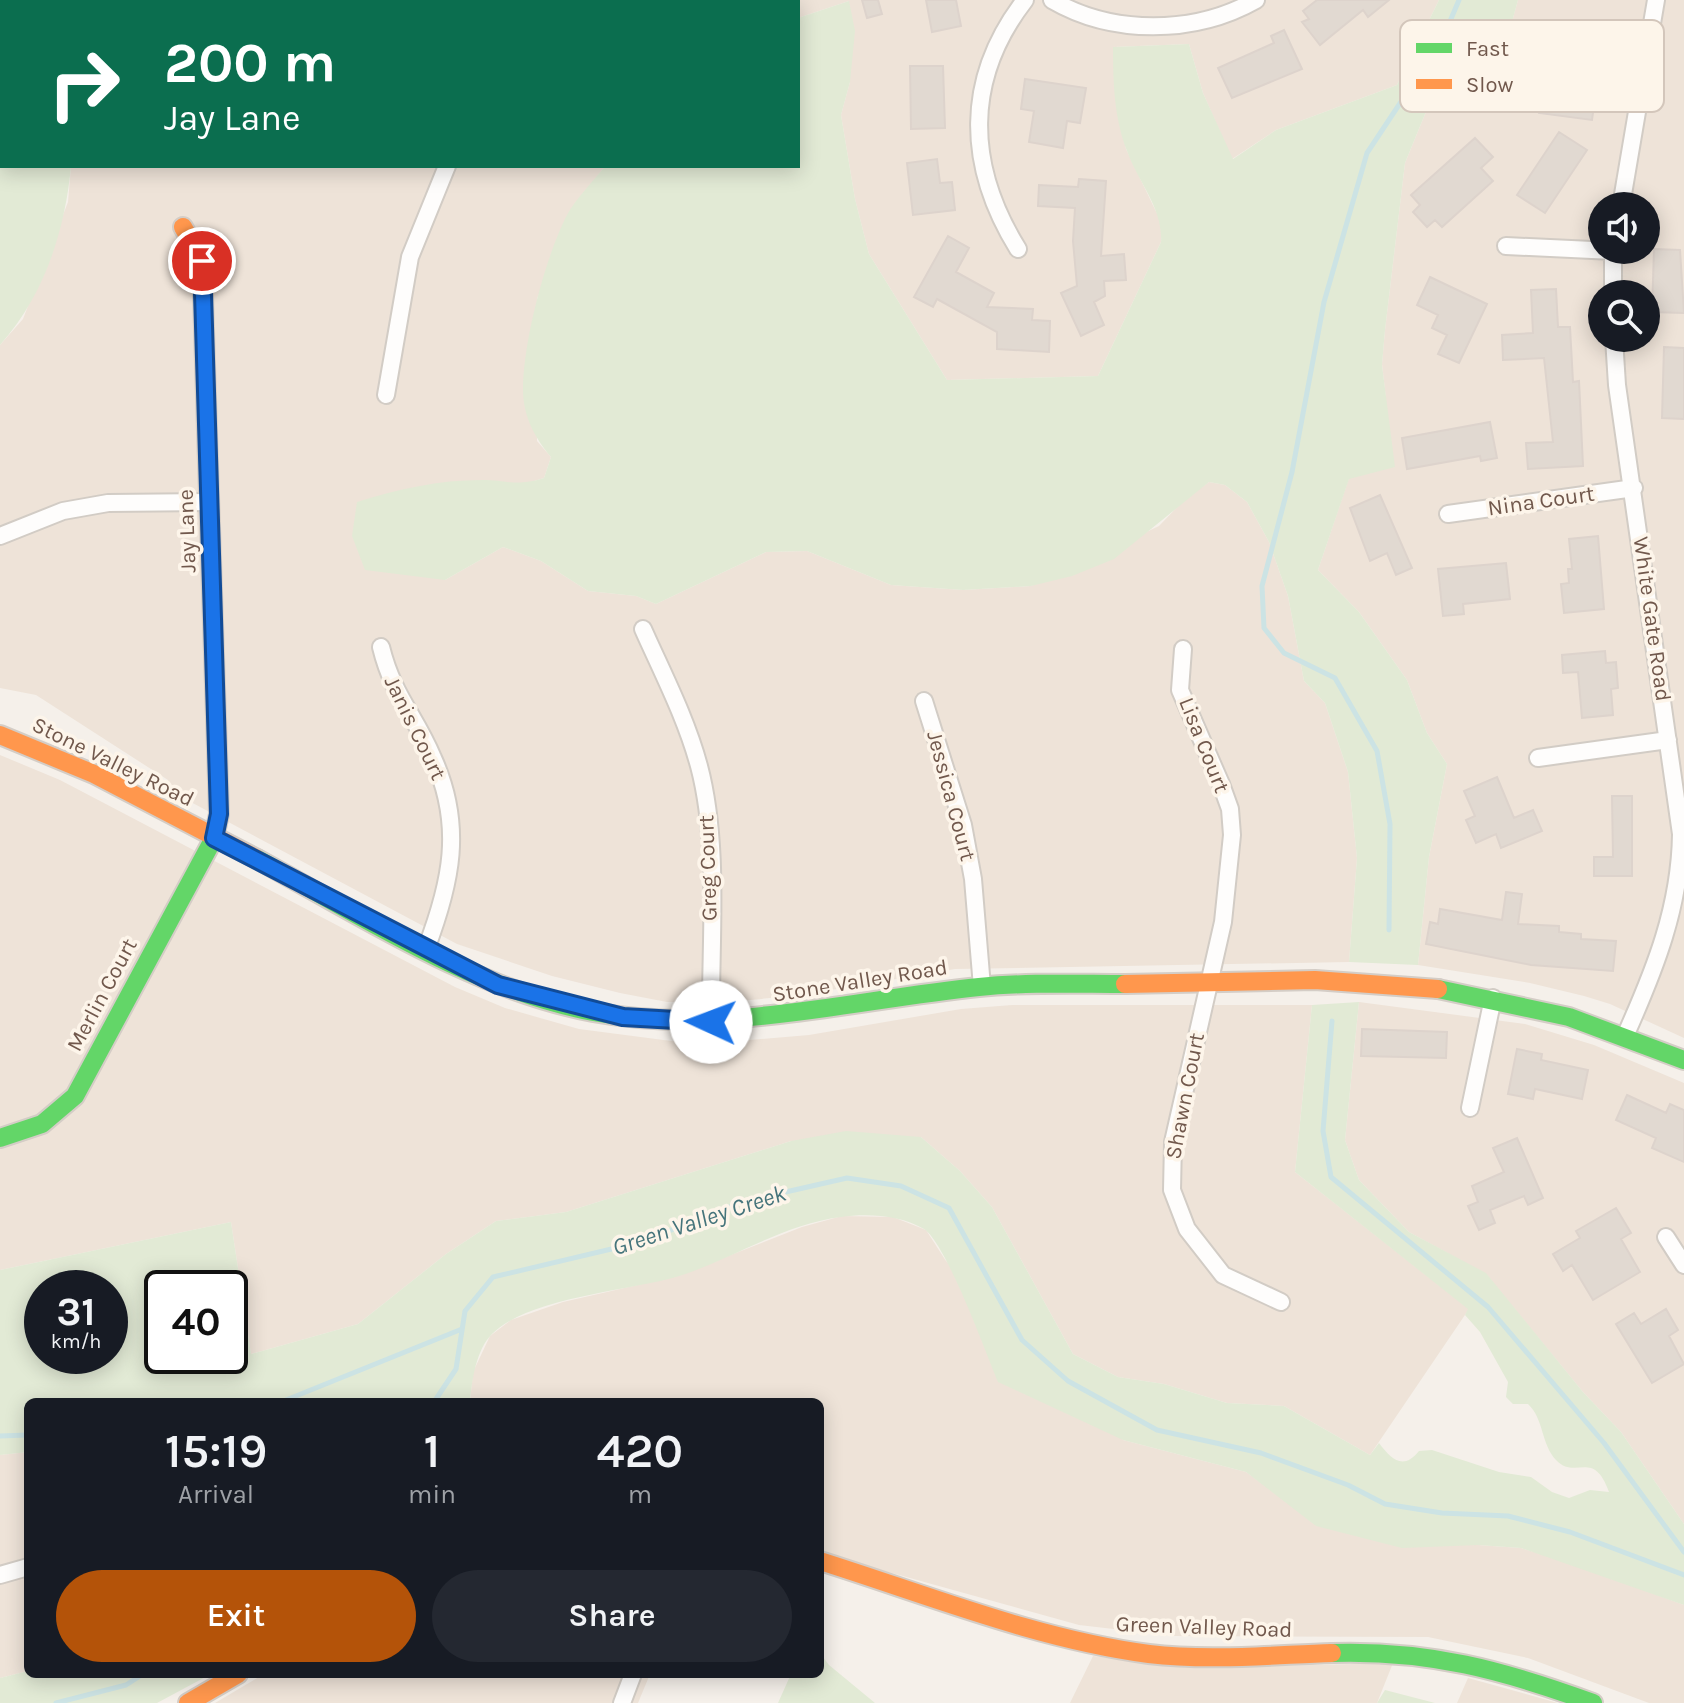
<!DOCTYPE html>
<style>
:root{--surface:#171b24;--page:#242831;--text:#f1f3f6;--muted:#9ea1a6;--accent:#b45309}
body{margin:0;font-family:Karla,sans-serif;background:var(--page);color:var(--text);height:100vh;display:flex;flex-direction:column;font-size:30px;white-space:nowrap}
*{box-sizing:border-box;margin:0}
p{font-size:26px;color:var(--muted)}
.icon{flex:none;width:44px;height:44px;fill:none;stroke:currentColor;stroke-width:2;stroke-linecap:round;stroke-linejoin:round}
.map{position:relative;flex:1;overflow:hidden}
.details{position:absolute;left:24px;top:1398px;width:800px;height:280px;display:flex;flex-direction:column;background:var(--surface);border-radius:12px;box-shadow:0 4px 20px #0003}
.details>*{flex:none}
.hud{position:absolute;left:0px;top:0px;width:800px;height:168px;box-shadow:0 4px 20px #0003;background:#0b6e4f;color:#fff;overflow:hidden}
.buttons{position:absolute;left:1588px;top:192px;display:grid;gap:16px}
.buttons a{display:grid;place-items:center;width:72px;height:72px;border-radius:50%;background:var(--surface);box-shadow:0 4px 20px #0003;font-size:40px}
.speed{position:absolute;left:24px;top:1270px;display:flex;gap:16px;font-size:40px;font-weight:700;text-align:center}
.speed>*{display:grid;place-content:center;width:104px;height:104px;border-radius:50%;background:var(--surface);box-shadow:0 4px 20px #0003;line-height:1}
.speed small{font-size:20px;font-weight:400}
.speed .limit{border:4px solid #111;border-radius:12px;background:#fff;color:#111}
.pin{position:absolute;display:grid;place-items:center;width:68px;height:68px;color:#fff;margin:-34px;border:4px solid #fff;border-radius:50%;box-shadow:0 2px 8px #0007}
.me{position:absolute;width:88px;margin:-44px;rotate:272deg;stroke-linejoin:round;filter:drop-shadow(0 0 6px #0008)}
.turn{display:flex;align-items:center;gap:28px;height:168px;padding:0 32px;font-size:36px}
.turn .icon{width:104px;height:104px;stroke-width:2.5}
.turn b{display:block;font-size:56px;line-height:68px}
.eta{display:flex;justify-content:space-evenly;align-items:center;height:136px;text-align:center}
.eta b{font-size:48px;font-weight:600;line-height:56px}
.primary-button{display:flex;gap:16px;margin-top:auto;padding:16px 32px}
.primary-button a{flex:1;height:92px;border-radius:48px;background:var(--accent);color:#fff;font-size:32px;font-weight:600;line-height:92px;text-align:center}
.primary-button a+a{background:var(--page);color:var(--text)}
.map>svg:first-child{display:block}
.residential{fill:#eee3d8;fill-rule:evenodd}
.green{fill:#e2ead5;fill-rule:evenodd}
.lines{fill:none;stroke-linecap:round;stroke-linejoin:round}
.stream{stroke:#cce3e4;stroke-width:5}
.building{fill:#e1d9d1;stroke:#ddd3cc;stroke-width:2}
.street-casing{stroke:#d2ccc5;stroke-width:20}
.fast-casing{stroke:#d4cdc6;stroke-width:22}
.slow-casing{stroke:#d4cdc6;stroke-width:22}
.street{stroke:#fefdfc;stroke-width:16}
.fast{stroke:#63d668;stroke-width:18}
.slow{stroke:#ff974d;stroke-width:18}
.route-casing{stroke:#114b97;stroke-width:20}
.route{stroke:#1a73e8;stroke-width:14}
.labels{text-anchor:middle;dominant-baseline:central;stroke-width:7;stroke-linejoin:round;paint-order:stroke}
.street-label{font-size:22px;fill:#71584c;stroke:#fdf5ea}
.water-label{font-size:24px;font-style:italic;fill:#45747b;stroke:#fdf5ea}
.key{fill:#fdf5ea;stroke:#d3c6bb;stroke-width:2}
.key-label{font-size:22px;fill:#71584c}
</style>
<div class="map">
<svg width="1684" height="1703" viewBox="0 0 1684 1703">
<rect width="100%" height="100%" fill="#f5f0ea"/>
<path class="residential" d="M232 0H1439L1397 85 1276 130 1232 159 1203 93 1189 44 1113 47 1117 108 1126 149 1162 224 1161 242 1098 376 947 380 869 254 855 199 841 115 850 82 849 1 798 18V2Z
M1518 0H1684V1038L1610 1004 1584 996 1530 983 1418 965 1429 857 1447 764 1427 733 1407 680 1359 612 1318 570 1349 478 1386 399 1382 364 1385 330 1405 163 1432 97 1489 105ZM1602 206H1646V250H1602ZM1602 294H1646V338H1602Z
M71 166H605L568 215 537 299V441L551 457 544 478 518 486 485 480 445 580 503 547 541 561 588 591 636 596 656 604 766 552 807 551 891 585 963 590 1031 586 1159 526 1186 498 1209 482 1225 485 1247 502 1269 542 1288 596 1304 681 1325 703 1348 772 1357 858 1349 962 955 969 801 995 740 1001 667 1002 620 993 552 976 457 944 172 792 168 780 36 695 0 688V345L23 319 68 202Z
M0 755 60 780 455 987 505 1008 579 1029 679 1042 737 1041 809 1035 961 1009 1012 1005H1312L1295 1172 1469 1309 1370 1455 1284 1406 1227 1403 1164 1384 1118 1377 1073 1354 992 1207 960 1171 921 1137 791 1141 566 1212 496 1221 446 1254 358 1324 251 1354 231 1222 0 1270Z
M1359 1002 1525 1024 1594 1045 1684 1083V1524L1621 1432 1583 1392 1486 1274 1409 1232 1359 1180 1345 1140Z
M842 1216 893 1217 926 1230 946 1261 1123 1440 1246 1472 1264 1485 1478 1545 1521 1548 1571 1563 1684 1605V1703H1649L1528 1658 1428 1637 1174 1636 1079 1625 820 1553V1402H470L473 1372 490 1336 511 1320 563 1302 677 1276 802 1227Z
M28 1452V1671L0 1678V1455Z
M1093 1656 1187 1668 1393 1663 1377 1703H1070Z
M264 1674H650L638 1703H215Z
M1468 1678 1558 1703H1457Z"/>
<path class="green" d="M0 0H232L2 2V166H71C65 231 44 296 0 345Z
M1439 0H1518L1489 106 1432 97 1405 163 1385 330 1382 365 1395 467 1349 479 1318 570 1359 612 1407 680 1427 733 1447 764 1429 857 1418 965 1349 962 1357 858 1348 772 1325 703 1304 681 1288 596 1269 542 1247 502 1225 485 1209 482 1114 559 1072 576 1031 586 963 590 891 585 807 551 766 552 656 604 636 596 588 591 541 561 503 547 445 580 365 570 352 536 357 502C399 489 438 480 482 480 509 480 515 487 544 478L551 457C535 438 523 416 523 390 523 342 545 258 567 215 576 198 593 182 605 166H798V18L849 1 855 31 850 82 841 115 855 199 869 254 947 380 1098 376 1161 242C1163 208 1138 182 1127 151 1114 118 1113 81 1113 47L1189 44 1203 93 1233 159 1276 130 1397 85Z
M1359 1002 1345 1140 1359 1180 1409 1232 1486 1273 1583 1392 1621 1432 1684 1524V1605L1521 1548 1478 1545 1402 1548 1316 1526 1246 1472 1123 1440 998 1382C986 1353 946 1243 924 1229 901 1215 867 1213 841 1217 783 1224 732 1260 676 1277 626 1291 528 1298 492 1334 476 1350 472 1380 470 1402H28V1452L0 1455V1270L231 1222 251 1354 358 1324 446 1254 496 1221 566 1212 791 1141 846 1131 921 1137 960 1171 992 1207 1073 1354 1118 1377 1164 1384 1227 1403 1284 1406 1370 1455 1379 1443C1391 1459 1403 1471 1419 1451L1432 1450 1499 1472 1531 1477 1552 1492 1569 1498 1590 1490 1609 1492C1593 1448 1576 1481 1556 1460 1541 1444 1544 1419 1528 1404H1513L1506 1397 1508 1382 1480 1332 1465 1315 1468 1309 1295 1172 1312 1005ZM110 1288V1356H42V1288ZM162 1288H230V1356H162Z
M820 1653 829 1665 875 1703H778L791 1674H820Z
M28 1671V1674H211L157 1703H0V1678Z
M1385 1690 1435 1703H1377Z"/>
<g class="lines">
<path class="stream" d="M1389 930 1390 824 1377 751 1335 678 1284 653 1264 628 1262 586 1292 472 1324 302 1367 153 1442 40 1459 0
M1332 1021 1323 1131 1331 1177 1488 1307 1604 1443 1684 1552
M281 1402 462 1329
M434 1402 456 1369 465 1311 493 1277 641 1242 742 1202 847 1178 901 1186 949 1208 1022 1340 1068 1381 1157 1430 1261 1453 1348 1485 1385 1504 1442 1513 1508 1516 1570 1532 1684 1575
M0 1436 28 1435
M56 1703 126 1685 143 1674"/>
</g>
<path class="building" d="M862 0H878L882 14 867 18Z
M926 0H956L961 26 932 32Z
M1317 0H1389L1368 17 1363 10 1320 45 1302 22 1309 19 1303 11Z
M1284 30 1302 69 1232 98 1218 68 1274 43 1271 36Z
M1570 43 1602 47 1592 120 1539 113 1542 91 1563 94Z
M910 66H943L945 128 911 129Z
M1025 79 1086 88 1080 123 1067 121 1063 148 1029 142 1034 111 1021 109Z
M1559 132 1587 150 1545 213 1517 195Z
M1475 138 1493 157 1481 168 1493 181 1442 227 1435 220 1427 227 1413 212 1420 205 1411 195Z
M937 159 940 183 952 182 955 210 913 215 907 163Z
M1079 179 1106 181 1101 256 1124 254 1126 280 1104 281 1105 296 1094 302 1104 325 1081 336 1061 293 1077 286 1073 241 1075 208 1038 206 1039 185 1078 187Z
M948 236 969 248 956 272 994 293 987 307 1033 309 1032 320 1050 321 1049 352 997 349V332L937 299 933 307 914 297Z
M1654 249 1680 250 1684 313 1652 312Z
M1430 277 1487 304 1459 363 1438 354 1447 335 1432 328 1438 315 1417 305Z
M1556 289 1558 327H1570L1573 382 1579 381 1583 466 1528 469 1526 443 1553 442 1544 358 1503 360 1502 335 1533 333 1531 290Z
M1664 347 1684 348V419L1662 418Z
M1490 422 1497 458 1481 461 1480 456 1407 469 1402 438Z
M1380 495 1412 568 1396 575 1387 553 1370 561 1350 508Z
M1598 536 1604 609 1564 613 1561 584 1569 583 1568 569H1572L1569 539Z
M1506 563 1510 599 1463 604 1464 614 1443 616 1438 569Z
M1605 651 1606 663 1616 662 1618 688 1611 689 1613 715 1582 718 1578 672 1563 673 1562 655Z
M1497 777 1514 818 1533 810 1542 831 1501 848 1496 834 1476 843 1466 820 1475 816 1464 791Z
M1612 796H1632V876H1594V857H1613Z
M1506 892 1522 894 1518 924 1559 926V932L1581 934V939L1616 941 1613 971 1531 965 1426 944 1430 922 1438 924 1440 909 1502 920Z
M1362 1029 1447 1032 1446 1058 1361 1056Z
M1517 1049 1542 1054 1541 1060 1588 1070 1582 1099 1535 1089 1533 1099 1508 1094Z
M1627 1095 1666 1113 1670 1104 1684 1110V1162L1652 1148 1656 1138 1616 1120Z
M1517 1138 1543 1198 1528 1205 1524 1196 1490 1210 1495 1223 1479 1230 1468 1206 1478 1202 1472 1186 1504 1172 1493 1148Z
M1616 1208 1631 1233 1621 1239 1640 1272 1593 1300 1572 1265 1563 1271 1553 1254 1580 1238 1576 1231Z
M1666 1309 1678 1330 1669 1336 1684 1364 1652 1383 1616 1324 1634 1313 1641 1324Z"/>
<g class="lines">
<defs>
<path id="street" d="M1052 0C1112 35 1194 35 1256 0
M579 2 582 0
M1621 206 1656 0
M1506 246 1613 251
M1018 249C966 165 964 79 1025 0
M1613 294V250
M1614 338 1617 385 1681 834C1680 907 1655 969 1626 1034
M386 395 410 257 447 166
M1448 514 1634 488
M0 536 63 511 108 503 210 502
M643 629C663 674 686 718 699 766 720 845 710 941 711 1022
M381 647C393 696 415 715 433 758 464 826 451 883 426 949
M1183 649 1180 690 1221 784 1230 809 1232 835 1223 922 1173 1142 1172 1190 1187 1229 1223 1275 1281 1302
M924 701 963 825 973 879 982 987
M1538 758 1668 740
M1470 1108 1493 998
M1666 1237 1684 1265
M0 1575 28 1567
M622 1703 633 1674"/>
<path id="fast" d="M257 859C363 917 473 989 593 1012 723 1036 850 1000 979 987 1028 982 1077 984 1125 984
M1438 989 1569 1017 1684 1060
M0 1138 42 1124 75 1096 214 838 219 814 207 432
M1332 1653C1429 1650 1503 1670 1593 1703"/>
<path id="slow" d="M183 227 202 261 207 432
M0 735 94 774 257 859
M1125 984 1315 980 1438 989
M820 1561C928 1595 1036 1639 1149 1654 1209 1661 1272 1655 1332 1653
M188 1703 238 1674"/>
</defs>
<use href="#street" class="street-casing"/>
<use href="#fast" class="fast-casing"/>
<use href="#slow" class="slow-casing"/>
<use href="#street" class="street"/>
<use href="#fast" class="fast"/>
<use href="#slow" class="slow"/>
</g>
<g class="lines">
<defs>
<path id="route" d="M202 261 219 814 214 838 498 985 623 1017 711 1022"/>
</defs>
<use href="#route" class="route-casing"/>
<use href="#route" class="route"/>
</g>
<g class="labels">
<g class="street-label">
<text transform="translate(1541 501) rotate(-8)">Nina Court</text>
<text transform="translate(187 531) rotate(-92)">Jay Lane</text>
<text transform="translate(1652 619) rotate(82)">White Gate Road</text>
<text transform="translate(415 728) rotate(64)">Janis Court</text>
<text transform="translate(1204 745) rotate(68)">Lisa Court</text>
<text transform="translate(113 762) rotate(26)">Stone Valley Road</text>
<text transform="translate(951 796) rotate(75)">Jessica Court</text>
<text transform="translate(708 868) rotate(-92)">Greg Court</text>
<text transform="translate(860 981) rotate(-9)">Stone Valley Road</text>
<text transform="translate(102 995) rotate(-62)">Merlin Court</text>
<text transform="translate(1185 1096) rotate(-79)">Shawn Court</text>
<text transform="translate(1204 1627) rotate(2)">Green Valley Road</text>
</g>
<g class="water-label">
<text transform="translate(699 1220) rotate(-18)">Green Valley Creek</text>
</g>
</g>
<rect x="1400" y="20" width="264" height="92" rx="12" class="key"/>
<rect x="1416" y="43" width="36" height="10" fill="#63d668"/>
<rect x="1416" y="79" width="36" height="10" fill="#ff974d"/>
<g class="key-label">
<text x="1466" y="56">Fast</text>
<text x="1466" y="92">Slow</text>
</g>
</svg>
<div class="buttons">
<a><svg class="icon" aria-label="sound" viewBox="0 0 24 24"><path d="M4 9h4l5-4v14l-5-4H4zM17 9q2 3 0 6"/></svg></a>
<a><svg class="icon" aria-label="search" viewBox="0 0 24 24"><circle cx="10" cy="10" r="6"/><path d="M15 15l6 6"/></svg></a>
</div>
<div class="speed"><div>31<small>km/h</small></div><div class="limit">40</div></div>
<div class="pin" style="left:202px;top:261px;background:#d93025"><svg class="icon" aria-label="arrive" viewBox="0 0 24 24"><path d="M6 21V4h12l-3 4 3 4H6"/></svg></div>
<svg class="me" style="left:711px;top:1022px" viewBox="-20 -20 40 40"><circle r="19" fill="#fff"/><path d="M0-13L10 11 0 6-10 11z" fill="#1a73e8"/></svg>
<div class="hud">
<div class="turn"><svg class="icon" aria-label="right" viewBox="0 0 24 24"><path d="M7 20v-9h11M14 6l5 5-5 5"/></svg><div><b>200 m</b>Jay Lane</div></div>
</div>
<section class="details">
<div class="eta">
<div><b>15:19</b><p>Arrival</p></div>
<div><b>1</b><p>min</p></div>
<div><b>420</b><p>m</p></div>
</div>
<div class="primary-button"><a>Exit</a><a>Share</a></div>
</section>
</div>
